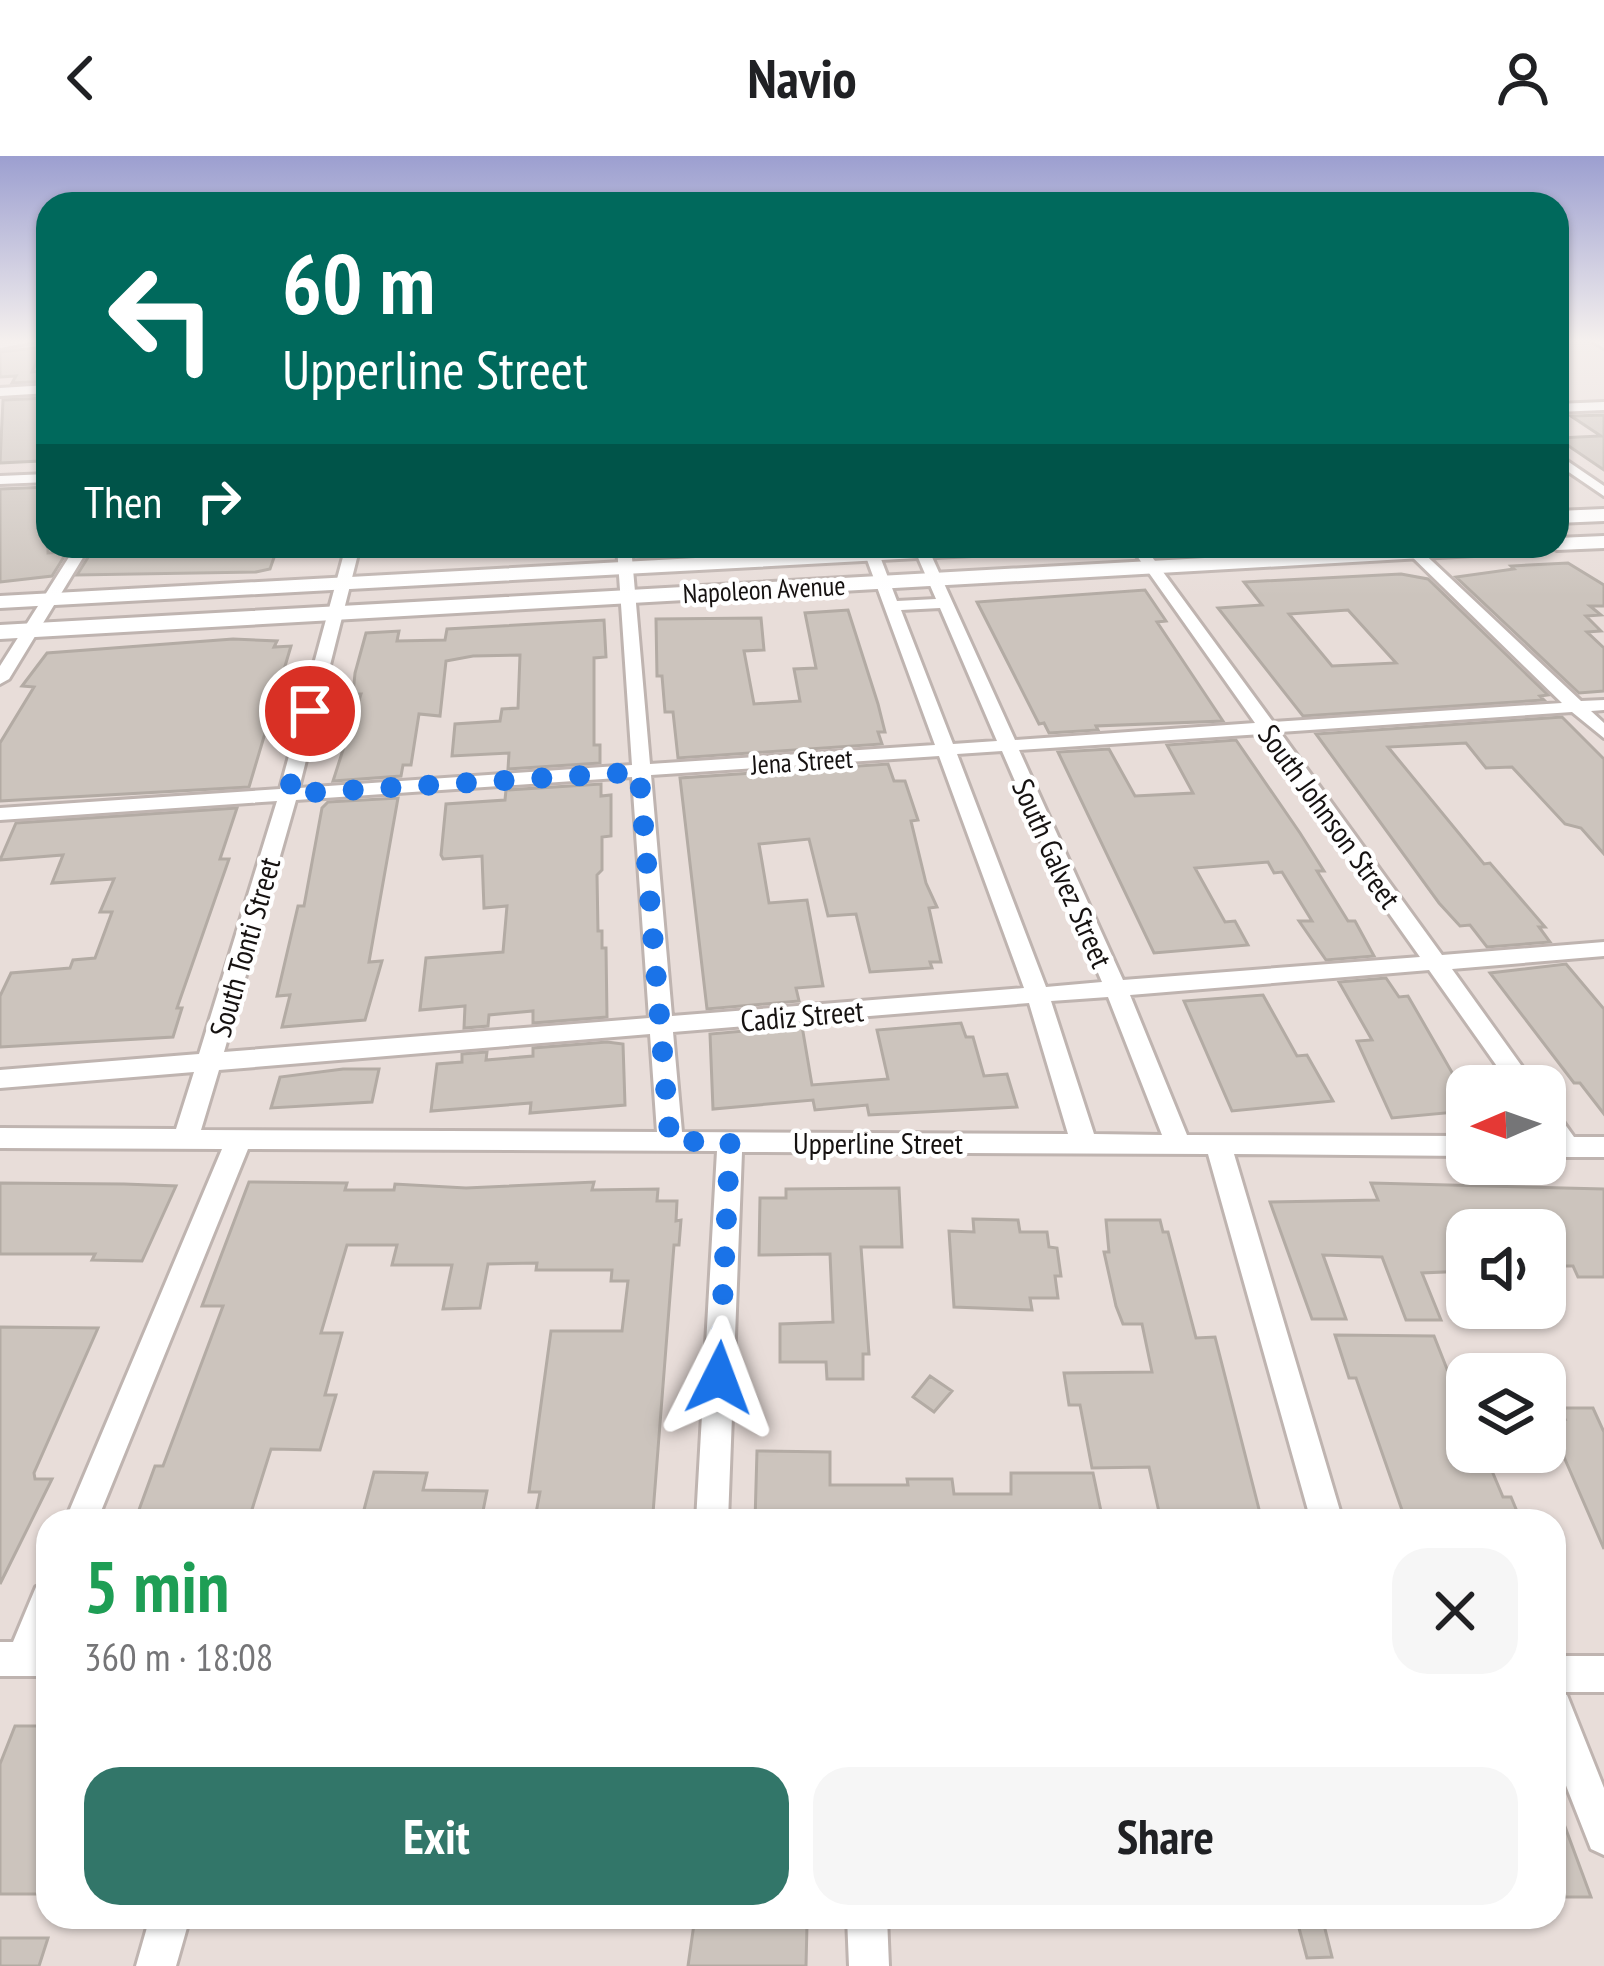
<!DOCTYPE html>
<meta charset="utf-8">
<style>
:root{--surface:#fff;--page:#f6f6f6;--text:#202124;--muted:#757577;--accent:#327669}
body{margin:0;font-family:"PT Sans Narrow",sans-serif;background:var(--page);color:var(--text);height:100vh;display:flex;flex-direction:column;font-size:45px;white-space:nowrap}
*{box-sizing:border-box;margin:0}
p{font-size:39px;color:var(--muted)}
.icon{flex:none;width:66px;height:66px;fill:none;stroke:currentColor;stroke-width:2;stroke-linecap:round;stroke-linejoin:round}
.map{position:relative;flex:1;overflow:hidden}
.side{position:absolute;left:36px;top:1353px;width:1530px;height:420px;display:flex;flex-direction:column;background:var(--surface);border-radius:36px;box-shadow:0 3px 9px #0004}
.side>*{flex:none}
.top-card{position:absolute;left:36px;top:36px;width:1533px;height:366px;border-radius:36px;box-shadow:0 3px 9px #0004;background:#00695c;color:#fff;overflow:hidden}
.needle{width:78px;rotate:268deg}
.fabs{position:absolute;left:1446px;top:909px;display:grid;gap:24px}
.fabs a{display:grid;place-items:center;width:120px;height:120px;border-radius:24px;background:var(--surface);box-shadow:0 3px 9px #0004;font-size:60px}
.pin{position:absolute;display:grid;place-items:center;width:102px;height:102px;color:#fff;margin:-51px;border:6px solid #fff;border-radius:50%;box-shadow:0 3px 12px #0007}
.me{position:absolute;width:132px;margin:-66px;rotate:3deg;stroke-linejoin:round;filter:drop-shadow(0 0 9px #0008)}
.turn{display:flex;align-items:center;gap:42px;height:252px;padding:0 48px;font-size:54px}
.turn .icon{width:156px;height:156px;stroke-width:2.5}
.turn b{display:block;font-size:84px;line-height:102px}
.then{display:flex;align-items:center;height:114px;padding:0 48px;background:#0003;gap:24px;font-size:45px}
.round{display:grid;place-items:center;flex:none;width:126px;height:126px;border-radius:36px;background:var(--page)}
.overview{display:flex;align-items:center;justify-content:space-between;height:204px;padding:0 48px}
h1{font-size:72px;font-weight:600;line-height:90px;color:#1e9e55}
.button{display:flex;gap:24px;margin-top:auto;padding:24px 48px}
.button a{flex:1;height:138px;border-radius:36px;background:var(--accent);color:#fff;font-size:48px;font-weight:600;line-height:138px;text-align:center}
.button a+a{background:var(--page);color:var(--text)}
header{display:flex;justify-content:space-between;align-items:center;height:156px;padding:0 48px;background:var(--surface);font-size:54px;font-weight:600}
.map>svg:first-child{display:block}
.building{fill:#ccc4bd;stroke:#b3aba4;stroke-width:3;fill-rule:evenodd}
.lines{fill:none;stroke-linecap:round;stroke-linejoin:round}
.street-casing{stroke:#bfb4b0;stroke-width:6}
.secondary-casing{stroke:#bfb4b0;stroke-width:6}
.street{fill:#fff;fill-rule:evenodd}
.secondary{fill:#fff;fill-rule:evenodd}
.route{stroke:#1a73e8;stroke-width:21;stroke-dasharray:0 37.8}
.labels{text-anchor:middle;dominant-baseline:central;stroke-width:9;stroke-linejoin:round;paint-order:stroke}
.far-street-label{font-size:27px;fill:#161211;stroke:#fff}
.street-label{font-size:30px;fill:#161211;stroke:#fff}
</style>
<header><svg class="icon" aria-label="back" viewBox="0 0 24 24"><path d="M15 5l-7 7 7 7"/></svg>Navio<svg class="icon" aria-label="person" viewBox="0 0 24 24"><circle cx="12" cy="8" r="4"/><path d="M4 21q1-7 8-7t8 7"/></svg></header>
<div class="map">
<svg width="1604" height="1810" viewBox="0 0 1604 1810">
<rect width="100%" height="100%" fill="#e8ddd9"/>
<path class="building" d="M43 191 32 216 48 214V225L12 227 16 220 0 221V196Z
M48 242 42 249H48V294L40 305 0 307 3 244Z
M1604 259V314L1557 282 1601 280 1571 260Z
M48 331V397L67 396 52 420 0 426V333Z
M178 390H278L270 413 256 416 77 419 92 395Z
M1568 407 1604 429V450H1590L1601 459 1586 460 1601 475 1587 476 1604 492V535L1579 537 1456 421 1514 413 1511 410Z
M1401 418 1428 423 1548 539 1540 540 1544 544 1303 560 1218 452 1262 449 1244 426ZM1348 454 1396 507 1332 510 1289 458Z
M1145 434 1166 465 1157 466 1223 565 1096 570 1098 574 1049 577 1044 567 1039 568 977 446Z
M848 454 878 548 885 576H878L882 588 678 602 673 556H665L662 520H657L656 463 761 462 764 494 744 495 754 548 800 545 794 513 816 512 805 457Z
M604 464 606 501 594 502V589H600V607L508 613 509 597 452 600 455 568 500 565 502 553 518 552 520 499 473 500 446 505 440 560 419 558 411 609H403L401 620 333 625 361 538H353L355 517 366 477 399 475 397 485 445 484 447 473Z
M233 483 277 485 274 491 291 490 249 631 0 645V587L34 531 22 530 47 497Z
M1562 561 1604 603V698L1581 672 1565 668 1512 611 1486 612 1466 587 1388 591 1484 708 1490 707 1545 771H1539L1550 786 1487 791 1470 769 1460 770 1439 747 1316 578Z
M1236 584 1300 677 1324 715H1317L1348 765H1355L1374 800 1326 804 1299 765H1312L1282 716 1274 717 1268 706 1195 712 1225 766 1235 765 1248 789 1154 797 1058 596 1109 593 1135 640 1193 637 1167 589Z
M888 608 894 625H905L918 664 911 665 926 727 937 751 929 752 941 806H930L932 812 870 816 856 758 828 760 809 683 759 688 769 747 807 744 823 830 796 832 799 845 707 853 680 622Z
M601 628V640L611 639V680L602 681V714L597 719 598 775H602V792H606L607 861 533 867V855L489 859 488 870 464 872 465 850 420 854 426 802 503 796 507 750 484 752 482 700 443 703 441 699 446 648 505 644 506 634Z
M398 642 369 806 382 805 365 864 282 871 290 839 277 840 298 750H304L322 652 328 646Z
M237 652 220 703H229L177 852H182L173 881 0 891V840L11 817 70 812 73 804 95 802 112 756H100L114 723 52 727 63 699 0 704 16 667Z
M1566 808 1604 853V958L1580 927H1574L1490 817Z
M1386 822 1399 841 1408 840 1454 920 1467 919V955L1392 962 1357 885 1372 884 1339 826Z
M1263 839 1297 900 1307 899 1333 945 1232 955 1184 845Z
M961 867 966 881H973L984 920 1007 918 1017 951 869 959 867 949 815 954 813 944 713 953 710 878 802 870 812 929 888 923 877 874Z
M607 886 623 888 625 949 530 957 531 947 431 955 437 908 462 906V898L487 896 486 904 533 900V892Z
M343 913H379L372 946 271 952 280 921Z
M249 1026 347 1027 345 1034H394L395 1028 466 1032 594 1026 592 1034 658 1033 657 1045H677L676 1065 681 1064 679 1089H674L653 1357H536L540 1336H529L551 1175H622L628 1125H611L612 1114H536L537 1107 488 1108 480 1152 443 1153 452 1109H392L397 1089H347L321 1177H342L325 1239H336L320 1294 271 1293 249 1363 136 1362 155 1310H163L223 1150H202Z
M0 1027 124 1028 176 1030 142 1105 92 1104 95 1098H0Z
M1371 1027 1604 1033V1121H1578L1573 1110H1561L1545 1091V1074H1448L1466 1115 1422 1117 1441 1164H1406L1382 1101 1323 1099 1346 1163H1312L1270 1046 1378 1044Z
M899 1032 902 1091H861L869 1198H863V1223H827L826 1206H780V1168L833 1166 830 1098 759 1099 760 1042H786V1033Z
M973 1063 1018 1064 1020 1076H1047L1049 1091 1057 1092 1061 1120H1055L1058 1142H1030L1032 1154 954 1151 949 1075 974 1076Z
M1106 1064H1160L1163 1076H1168L1196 1182 1215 1181 1262 1365H1161L1149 1311 1092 1312 1080 1249H1069L1064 1217 1152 1216 1142 1168H1123L1116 1150 1104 1096H1109Z
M0 1171 98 1172 34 1317 35 1323H52L0 1428Z
M1335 1179 1434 1180 1467 1264V1296H1484L1503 1341H1511L1521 1365H1442L1439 1357H1403L1356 1222H1349Z
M930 1220 952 1235 934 1256 913 1241Z
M1560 1252H1593L1604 1276V1393L1547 1262 1565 1263Z
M757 1295 830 1296V1329H908L907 1323H952L954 1338H1011V1317H1093L1103 1365H755Z
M374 1316 427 1317 423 1334 487 1335 481 1365H361Z
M15 1570H48V1738H0V1608Z
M1554 1649H1557L1591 1741H1554Z
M695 1761H786L785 1769H807L806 1810H688Z
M1296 1761H1322L1332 1801 1307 1802Z
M0 1782H48L39 1810H0Z"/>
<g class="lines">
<defs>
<path id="street" d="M0 186H32L0 192Z
M1594 186H1604V192Z
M48 229V237L0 240V232Z
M1604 246V254L1557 256V248Z
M1557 298 1604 330V340L1557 308Z
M48 318V326L0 328V320Z
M76 390H90L9 523 0 528V510Z
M346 390H360L299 632 632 609 617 390H631L650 608 935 589 862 390H876L897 445 936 443 913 390H927L1015 584 1255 567 1130 390H1144L1273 566 1562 547 1401 390H1416L1581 545 1604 544V554L1591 555 1604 567V582L1572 556 1280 576 1442 799 1604 786V800L1452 813 1536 930H1511L1429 814 1130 839 1187 979 1467 980V1000L1234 998 1343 1365H1311L1208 998 742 996 728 1365H696L717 995 248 993 97 1365H65L222 993 0 992V972L176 973 194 916 0 932V914L199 898 277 645 0 664V652L280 633ZM940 452 997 585 953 588 901 454ZM1262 578 1420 801 1123 824 1019 594ZM1002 595 1102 826 1046 831 957 598ZM939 600 1024 832 672 860 651 619ZM632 621 649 862 224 896 296 644ZM1108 841 1162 979 1094 978 1051 845ZM1029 847 1068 978 682 976 673 876ZM650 878 657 976 201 974 219 914Z
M1545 951 1554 953 1574 981H1604V1001H1545Z
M48 1426V1520H0V1486H13L36 1431Z
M1554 1500H1604V1536H1558L1567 1539 1604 1632V1699L1591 1693 1554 1599Z
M150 1761H190L176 1810H136Z
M847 1761H887L889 1810H849Z"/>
<path id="secondary" d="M1604 353V365L1557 367V355Z
M1604 380V392L1557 394 1548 390H1557V382Z
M917 390H1038L1028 396 0 452V440Z
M1420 390H1538L1528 396 0 483V469Z"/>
</defs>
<use href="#street" class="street-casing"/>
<use href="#secondary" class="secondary-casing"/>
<use href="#street" class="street"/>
<use href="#secondary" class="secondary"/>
</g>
<linearGradient id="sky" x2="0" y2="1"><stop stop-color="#9c9fd0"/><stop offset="0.42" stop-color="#f5f0ee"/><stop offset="1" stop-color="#f5f0ee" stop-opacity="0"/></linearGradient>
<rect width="1604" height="440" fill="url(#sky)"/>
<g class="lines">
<path class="route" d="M310 555 288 638 639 616 670 985 730 986 719 1222"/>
</g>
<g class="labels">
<g class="far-street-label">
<text transform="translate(764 433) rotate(-3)">Napoleon Avenue</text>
<text transform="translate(802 605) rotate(-4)">Jena Street</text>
</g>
<g class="street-label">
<text transform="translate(1330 660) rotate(54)">South Johnson Street</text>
<text transform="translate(1063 717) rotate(66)">South Galvez Street</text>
<text transform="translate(244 791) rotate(-74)">South Tonti Street</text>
<text transform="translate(802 859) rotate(-5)">Cadiz Street</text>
<text x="878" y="986">Upperline Street</text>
</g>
</g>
</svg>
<div class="fabs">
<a><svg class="needle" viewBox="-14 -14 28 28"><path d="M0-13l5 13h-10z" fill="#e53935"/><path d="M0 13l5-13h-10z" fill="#757577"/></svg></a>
<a><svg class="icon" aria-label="sound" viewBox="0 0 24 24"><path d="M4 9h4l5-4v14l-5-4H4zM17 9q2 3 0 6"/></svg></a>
<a><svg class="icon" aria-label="layers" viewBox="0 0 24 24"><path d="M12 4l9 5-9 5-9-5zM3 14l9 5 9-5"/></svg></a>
</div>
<div class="pin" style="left:310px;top:555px;background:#d93025"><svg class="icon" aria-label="arrive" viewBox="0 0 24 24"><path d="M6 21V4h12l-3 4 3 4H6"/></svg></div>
<svg class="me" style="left:719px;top:1222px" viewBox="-20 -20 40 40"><path d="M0-17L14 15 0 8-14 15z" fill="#1a73e8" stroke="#fff" stroke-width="4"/></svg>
<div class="top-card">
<div class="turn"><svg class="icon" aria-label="left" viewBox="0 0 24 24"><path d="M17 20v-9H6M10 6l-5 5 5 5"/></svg><div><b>60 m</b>Upperline Street</div></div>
<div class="then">Then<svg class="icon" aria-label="right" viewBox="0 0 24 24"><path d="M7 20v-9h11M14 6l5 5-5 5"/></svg></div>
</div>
<section class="side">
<div class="overview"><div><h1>5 min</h1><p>360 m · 18:08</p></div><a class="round"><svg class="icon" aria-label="close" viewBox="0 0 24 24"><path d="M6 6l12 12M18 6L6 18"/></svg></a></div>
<div class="button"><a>Exit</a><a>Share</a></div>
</section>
</div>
